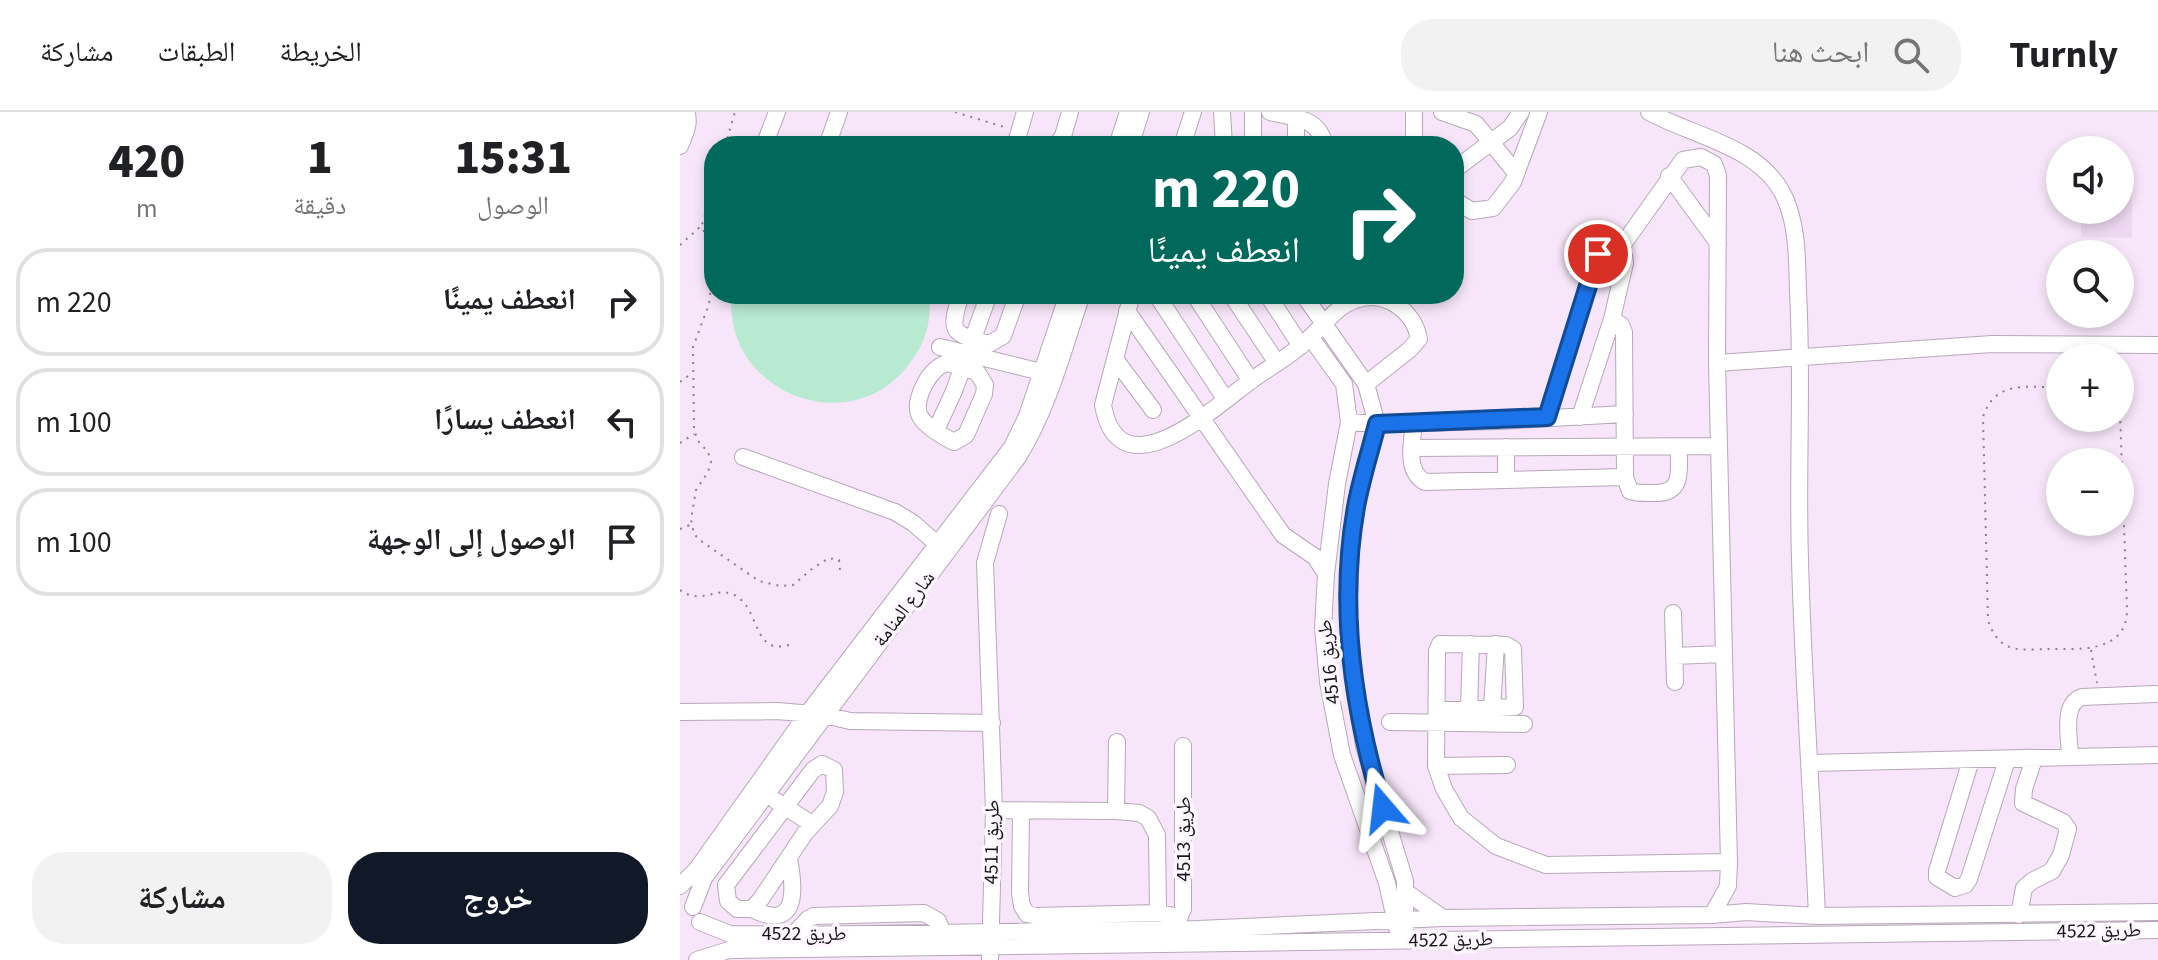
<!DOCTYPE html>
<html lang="ar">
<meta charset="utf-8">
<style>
:root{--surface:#fff;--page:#f2f2f2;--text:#202124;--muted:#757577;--line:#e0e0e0;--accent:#111827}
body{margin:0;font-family:"Source Sans 3","Noto Naskh Arabic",sans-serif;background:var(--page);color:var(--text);direction:rtl;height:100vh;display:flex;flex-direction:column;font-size:30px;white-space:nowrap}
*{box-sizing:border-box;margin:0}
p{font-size:26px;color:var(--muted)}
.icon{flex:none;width:44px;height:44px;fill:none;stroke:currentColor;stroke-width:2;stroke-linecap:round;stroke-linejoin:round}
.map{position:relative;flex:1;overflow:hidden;direction:ltr}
.panel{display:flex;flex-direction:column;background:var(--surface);width:680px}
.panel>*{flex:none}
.top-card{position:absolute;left:24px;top:24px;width:760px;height:168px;border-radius:32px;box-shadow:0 4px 12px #0003;direction:rtl;background:#00695c;color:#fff;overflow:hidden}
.controls{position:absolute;left:1366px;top:24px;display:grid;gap:16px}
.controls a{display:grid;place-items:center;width:88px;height:88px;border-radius:50%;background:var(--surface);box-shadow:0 4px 12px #0003;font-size:40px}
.pin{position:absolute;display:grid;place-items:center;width:68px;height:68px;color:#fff;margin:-34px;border:4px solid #fff;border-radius:50%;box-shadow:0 2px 8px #0007}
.me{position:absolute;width:88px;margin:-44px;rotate:343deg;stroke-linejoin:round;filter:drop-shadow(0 0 6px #0008)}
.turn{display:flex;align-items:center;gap:28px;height:168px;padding:0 32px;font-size:36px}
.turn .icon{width:104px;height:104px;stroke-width:2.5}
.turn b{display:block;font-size:56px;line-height:68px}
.eta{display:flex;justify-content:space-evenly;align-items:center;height:136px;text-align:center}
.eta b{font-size:48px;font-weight:800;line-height:56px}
.cta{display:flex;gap:16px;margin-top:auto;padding:16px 32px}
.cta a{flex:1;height:92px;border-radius:32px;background:var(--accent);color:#fff;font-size:32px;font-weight:800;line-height:92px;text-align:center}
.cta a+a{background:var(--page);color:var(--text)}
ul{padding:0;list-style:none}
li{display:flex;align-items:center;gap:24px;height:108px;margin:0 16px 12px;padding:0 16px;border:4px solid var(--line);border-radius:32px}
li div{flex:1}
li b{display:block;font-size:30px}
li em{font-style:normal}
header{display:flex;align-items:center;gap:48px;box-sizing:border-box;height:112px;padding:0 40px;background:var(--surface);border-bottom:2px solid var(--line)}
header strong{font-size:38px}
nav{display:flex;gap:44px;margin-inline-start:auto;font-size:28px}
.search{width:560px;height:72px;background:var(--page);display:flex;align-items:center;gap:20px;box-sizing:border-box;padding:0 28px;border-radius:32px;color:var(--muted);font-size:30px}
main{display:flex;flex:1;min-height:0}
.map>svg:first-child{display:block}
.built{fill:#eed7f1}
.green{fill:#b8ead1}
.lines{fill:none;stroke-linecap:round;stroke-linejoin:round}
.minor-casing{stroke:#b7a7b9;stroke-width:18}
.path{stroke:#897e8b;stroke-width:2;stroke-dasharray:2 6;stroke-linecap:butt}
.minor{stroke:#fff;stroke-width:16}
.route-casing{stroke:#114b97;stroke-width:20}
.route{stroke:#1a73e8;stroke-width:14}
.labels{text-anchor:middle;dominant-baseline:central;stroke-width:7;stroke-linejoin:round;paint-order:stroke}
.street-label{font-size:20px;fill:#1a141b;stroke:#fef7ff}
</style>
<header>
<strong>Turnly</strong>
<div class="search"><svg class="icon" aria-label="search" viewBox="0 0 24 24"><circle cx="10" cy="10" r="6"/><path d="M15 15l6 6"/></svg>ابحث هنا</div>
<nav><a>الخريطة</a><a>الطبقات</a><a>مشاركة</a></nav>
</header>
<main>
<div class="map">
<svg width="1478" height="848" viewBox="0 0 1478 848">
<rect width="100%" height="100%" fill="#f7e6f9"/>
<path class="built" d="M1440 73H1452V126L1401 125V98H1440Z"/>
<path class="green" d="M52 182H250C250 192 250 203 248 213 245 229 236 244 226 256 165 330 41 277 52 182Z"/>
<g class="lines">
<defs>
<path id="minor" d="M542 0 544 34
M590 0C615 6 639 5 645 34
M734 0V34
M762 0 796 12 836 61
M969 0C1012 24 1076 33 1102 80 1118 110 1117 147 1118 180 1123 269 1117 358 1120 447 1123 566 1132 685 1137 804
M616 7V34
M0 34C4 24 11 11 6 0
M84 34 97 0
M147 34 159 0
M335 34 345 0
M376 34 383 24 390 0
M437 34 448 0
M450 34 461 0
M502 34 513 0
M573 34V0
M774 58 830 16 841 0
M989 64 1038 131
M774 88 792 99 813 96 833 70 859 0
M939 138 1003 48 1021 45 1034 52 1038 63 1037 251 1049 750 1048 774 1032 803
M281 182C269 220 270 221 309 232L323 224 338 182
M452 182 423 293C439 383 533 297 569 270 587 257 607 246 624 231 640 218 656 194 675 188 705 177 734 199 739 227L729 238 686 272
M476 182 546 288
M514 182 571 269
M551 182 597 251
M587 182 621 234
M623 182 686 272 697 312 676 396 671 435 668 506 674 569 684 634 725 769V817
M447 199 603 423 635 445 646 462
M631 226 664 272 669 310 657 372 646 462 643 516 648 570 662 643 707 771 717 816
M260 235 369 262
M435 247 473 298
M268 251 297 260 305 273 304 282 286 323 274 330C264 325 243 313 239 302 233 287 251 253 268 251Z
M1037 251 1312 232 1478 233
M867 305 918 142 931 135 944 144 945 151 932 207 941 213 944 220 945 365 950 379C959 382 968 381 977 381 1005 380 998 356 999 335
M900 305 932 207
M669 310 697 312 818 309 945 302
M734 311C732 331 725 359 745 370L945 365
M256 318 274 279 309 182
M826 335V368
M731 336 1038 334
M63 345 215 400 233 411 263 437
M993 501 995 570
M994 544 1042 542
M789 597 791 532
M812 597 816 532
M757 598 835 595 833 537 826 533 760 532 757 539 756 654 764 677 781 706 816 734 866 753 1049 750
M0 600 97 599 145 603 170 609 312 611
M710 610 844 612
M1390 645C1390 627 1381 592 1402 585L1475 582
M1291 648 1257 759V765L1275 776 1285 773 1289 767 1327 648
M1130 651 1478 643
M142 652 154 658 155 680 150 694 125 721 81 787 72 797H57L48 789 46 773 133 658Z
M756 654 827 653
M96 689 132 712
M314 698 436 699 459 701 468 706 477 723 478 801
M341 699 340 781 342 794 347 802 356 804 478 801 500 805
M436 699 437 630
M0 774 17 757 128 601 332 335 347 304 388 182
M726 780 763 806
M13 795 24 766 338 345C369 295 383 238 402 182
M72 797C118 820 115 778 109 747
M1339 803 1344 776 1352 769 1372 759 1381 743 1388 717 1383 710 1343 691 1344 677 1354 647
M20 810 50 822 113 823 518 817 763 806 1032 803 1066 800 1137 804 1478 800
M495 814 503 797V634
M113 823 128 807 134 804 244 801 258 809 263 821
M17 848 49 838 1478 818
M310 848 314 698 305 451 319 402"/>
</defs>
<use href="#minor" class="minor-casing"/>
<path class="path" d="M275 0 324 15
M45 34 55 0
M34 72 22 113 30 139 32 166 29 192 13 235 14 318 18 329 28 340 31 350 28 360 16 378 11 408 14 422 21 429 79 469 100 474 113 473 133 456 149 446 159 448 160 458
M0 133 21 114
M0 270 12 261
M1380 275C1348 276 1315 267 1303 305L1308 508C1311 518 1316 527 1325 533 1338 540 1355 537 1369 537 1399 537 1447 541 1447 498L1440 301
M0 331 14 322
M0 417 10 413
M0 478C23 495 39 470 59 486 80 502 74 543 109 533
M1411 538 1417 571"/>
<use href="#minor" class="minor"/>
</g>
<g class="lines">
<defs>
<path id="route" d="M703 696C673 599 658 496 676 395 681 367 690 340 697 312L867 305 918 142"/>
</defs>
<use href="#route" class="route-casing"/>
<use href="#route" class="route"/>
</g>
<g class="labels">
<g class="street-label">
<text transform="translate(224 497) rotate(-53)">شارع المنامة</text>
<text transform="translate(649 550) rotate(-96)">طريق 4516</text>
<text transform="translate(504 727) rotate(-90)">طريق 4513</text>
<text transform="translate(312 730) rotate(-89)">طريق 4511</text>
<text transform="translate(1419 819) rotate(-1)">طريق 4522</text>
<text x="124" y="822">طريق 4522</text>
<text transform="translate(771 828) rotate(-1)">طريق 4522</text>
</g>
</g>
</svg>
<div class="controls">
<a><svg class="icon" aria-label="sound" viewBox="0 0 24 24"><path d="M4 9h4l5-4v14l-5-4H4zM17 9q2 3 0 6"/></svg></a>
<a><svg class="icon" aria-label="search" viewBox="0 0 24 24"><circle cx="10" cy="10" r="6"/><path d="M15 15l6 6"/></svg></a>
<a>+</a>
<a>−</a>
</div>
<div class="pin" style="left:918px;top:142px;background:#d93025"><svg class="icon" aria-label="arrive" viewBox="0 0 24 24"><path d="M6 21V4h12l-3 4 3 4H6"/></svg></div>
<svg class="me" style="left:703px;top:696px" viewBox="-20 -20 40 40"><path d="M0-17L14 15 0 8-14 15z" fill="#1a73e8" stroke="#fff" stroke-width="4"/></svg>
<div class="top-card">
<div class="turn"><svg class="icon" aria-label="right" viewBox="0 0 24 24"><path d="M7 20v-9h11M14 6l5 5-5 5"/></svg><div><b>220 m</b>انعطف يمينًا</div></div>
</div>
</div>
<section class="panel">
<div class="eta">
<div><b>15:31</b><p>الوصول</p></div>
<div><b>1</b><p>دقيقة</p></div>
<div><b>420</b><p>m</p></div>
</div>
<ul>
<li><svg class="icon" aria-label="right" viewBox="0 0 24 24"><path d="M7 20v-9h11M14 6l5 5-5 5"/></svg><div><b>انعطف يمينًا</b></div><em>220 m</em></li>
<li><svg class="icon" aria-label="left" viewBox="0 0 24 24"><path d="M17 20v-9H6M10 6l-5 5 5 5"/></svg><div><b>انعطف يسارًا</b></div><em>100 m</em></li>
<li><svg class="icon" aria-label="arrive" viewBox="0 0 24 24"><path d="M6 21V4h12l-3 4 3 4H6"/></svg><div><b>الوصول إلى الوجهة</b></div><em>100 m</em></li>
</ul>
<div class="cta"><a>خروج</a><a>مشاركة</a></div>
</section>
</main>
